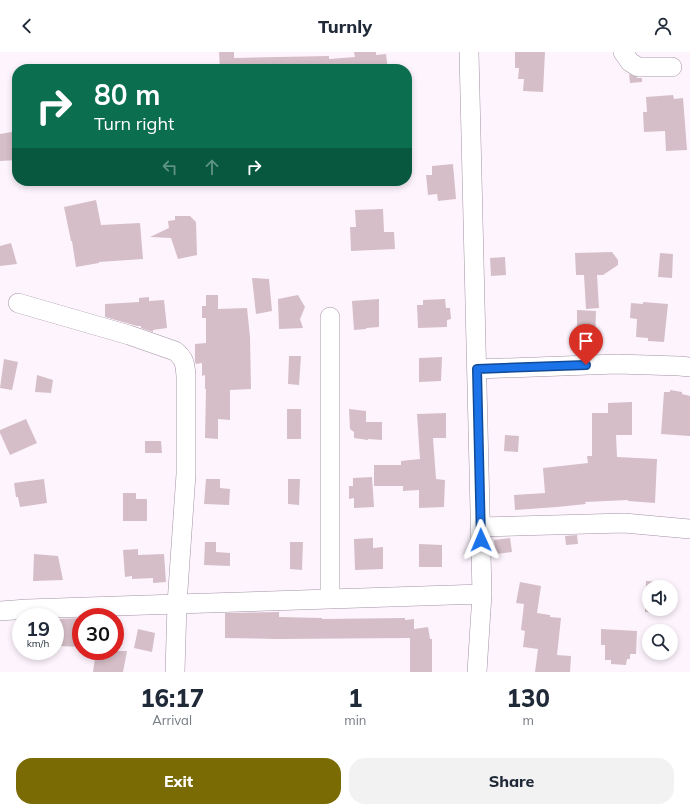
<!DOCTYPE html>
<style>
:root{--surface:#fff;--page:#f2f2f3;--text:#1f2937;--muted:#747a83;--accent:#7a6b04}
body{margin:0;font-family:Mulish,sans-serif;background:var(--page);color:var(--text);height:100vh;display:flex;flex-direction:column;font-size:15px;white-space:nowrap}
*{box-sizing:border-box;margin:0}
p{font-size:13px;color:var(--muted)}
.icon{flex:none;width:22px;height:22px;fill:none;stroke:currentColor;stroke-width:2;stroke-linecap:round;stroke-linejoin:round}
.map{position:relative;height:620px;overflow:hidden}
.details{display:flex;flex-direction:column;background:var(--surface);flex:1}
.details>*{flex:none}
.top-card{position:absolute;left:12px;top:12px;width:400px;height:122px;border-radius:16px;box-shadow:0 2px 6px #0003;background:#0b6e4f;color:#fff;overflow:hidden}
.fabs{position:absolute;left:642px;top:528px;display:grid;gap:8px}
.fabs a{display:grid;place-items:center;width:36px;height:36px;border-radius:50%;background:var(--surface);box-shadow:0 2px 6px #0003;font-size:20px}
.speed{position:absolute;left:12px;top:556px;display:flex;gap:8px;font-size:20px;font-weight:700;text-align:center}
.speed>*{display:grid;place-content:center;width:52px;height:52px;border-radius:50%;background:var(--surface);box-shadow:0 2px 6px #0003;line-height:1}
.speed small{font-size:10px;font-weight:400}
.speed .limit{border:6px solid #d22;background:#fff;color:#111}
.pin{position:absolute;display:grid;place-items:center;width:34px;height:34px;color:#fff;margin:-41px -17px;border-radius:50% 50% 50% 0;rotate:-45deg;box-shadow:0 0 4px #0007}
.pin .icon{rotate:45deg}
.me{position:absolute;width:44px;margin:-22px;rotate:359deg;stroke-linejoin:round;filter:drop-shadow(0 0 3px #0008)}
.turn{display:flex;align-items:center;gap:14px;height:84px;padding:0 16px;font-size:18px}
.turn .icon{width:52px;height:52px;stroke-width:2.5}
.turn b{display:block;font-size:28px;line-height:34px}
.lanes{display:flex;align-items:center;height:38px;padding:0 16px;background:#0003;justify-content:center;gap:20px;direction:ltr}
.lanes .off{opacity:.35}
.eta{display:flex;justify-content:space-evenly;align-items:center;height:68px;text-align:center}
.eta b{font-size:24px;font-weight:800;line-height:28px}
.cta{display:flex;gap:8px;margin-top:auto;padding:8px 16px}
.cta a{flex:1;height:46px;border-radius:16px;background:var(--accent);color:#fff;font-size:16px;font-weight:800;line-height:46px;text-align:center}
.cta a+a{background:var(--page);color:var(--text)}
header{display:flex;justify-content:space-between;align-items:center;height:52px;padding:0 16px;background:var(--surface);font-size:18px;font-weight:800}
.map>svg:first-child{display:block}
.building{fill:#d5bec7}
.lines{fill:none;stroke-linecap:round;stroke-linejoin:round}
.minor-casing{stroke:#a193a3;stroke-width:20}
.minor{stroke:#fff;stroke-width:19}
.route-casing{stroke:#114b97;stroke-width:10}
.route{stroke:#1a73e8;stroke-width:7}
</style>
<header><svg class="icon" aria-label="back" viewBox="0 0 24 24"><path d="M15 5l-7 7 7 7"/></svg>Turnly<svg class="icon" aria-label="person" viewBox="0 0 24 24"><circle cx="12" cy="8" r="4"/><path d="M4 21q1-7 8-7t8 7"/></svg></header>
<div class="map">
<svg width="690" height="620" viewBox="0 0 690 620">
<rect width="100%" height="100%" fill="#fef4fe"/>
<path class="building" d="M219 0H234V6L329 4V7L355 5 354 0H376V3L386 2 388 17H220Z
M515 0H545L543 40 523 39 524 27H518L519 16H515Z
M629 22 638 26H642V30L630 31Z
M673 43 674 47 683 46 687 98 666 99 665 79 644 80 643 60H647L646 45Z
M17 79V108L0 109V82Z
M453 112 456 147 438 149 437 142 428 143 426 123H432V114Z
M96 148 101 173 140 171 143 207 99 210V211L76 215 72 189H71L64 155Z
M383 157 384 180H394L395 197 351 199 350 175H356L355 158Z
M175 164H190L196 170 197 203 178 207 171 186 150 185 169 176 168 169 175 168Z
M11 191 17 212 0 214V194Z
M612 200 618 208V213L603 223H597L599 256 586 257 584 223H576L575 201Z
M660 201 673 202 672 226 658 225Z
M505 205 506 223 491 224 490 206Z
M252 226 269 227 272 259 256 262Z
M206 243H218V257L247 256 250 285 251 337 230 338V368L218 367V387L205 386 206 337H205V323L202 324V311L196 312 195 310V292L206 291V266H202V254H206Z
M298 243 305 255 300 267 303 276 279 277 278 247Z
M149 245V249L164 248 167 276 153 278V280L141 276V274H137L105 265V252L139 250V246Z
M379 247V275L366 276V277L354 278 352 249Z
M445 247 446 256H450L451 267 447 268V275L418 276 417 253H423V248Z
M643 250 668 252 664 290 648 289V286L636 285 637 267 630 266 631 251 643 252Z
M577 258 596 259 595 291 577 290Z
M289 304H301L299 333 288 332Z
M442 305 441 329 419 330V306Z
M4 307 18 310 12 338 0 336Z
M37 323 53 328 51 341 35 340Z
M670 338 682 340V342L690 344V384L661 382 664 340H670Z
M632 350V383H616L617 405 657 407 655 451 628 449V448L585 450 586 452 557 455 515 458 514 443 545 441 543 416 588 411 587 404H592V361H608V351Z
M287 357H301V387H287Z
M349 357 366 359V370H382V388L368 387V388L354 386V380L350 377Z
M446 361V386H433L436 427 445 428 444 455 419 456V438L403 439V434H374V413H401V409L420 407 417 362Z
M26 367 37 391 10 403 0 381V378Z
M505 383 519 384 518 400 504 399Z
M145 389H161L162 401H145Z
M372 425 374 455 354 456V446L349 447V434H353V426Z
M44 427 47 451 20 455 18 445H16L14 431Z
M206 427H220V436L230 437 229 453 204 452Z
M288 427H300L299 453 288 452Z
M123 441H136V447H147V469H123Z
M577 483 578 492 566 493 565 484Z
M373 486V496L383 495V517L355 518 354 487Z
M510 486 512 500 496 502 494 488Z
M205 490H216V500L230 501V514L204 513Z
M290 490H303L302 518 290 517Z
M419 492 442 493V515H419Z
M138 497V503L164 502 166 530 153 531V526L132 527V524L125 525 123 498Z
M34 502 58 504 63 528 33 529Z
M646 529 667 530V535H649V557H666V561L645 560Z
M520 530 541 534 537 561 550 563V565L561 566 557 603 571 604 570 620H535L538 597 523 595 525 579 521 578 524 552 516 551Z
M279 560V565L322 566V567L405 566V568L414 567V577L428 575 430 587H432V620H410V586L278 587 225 586V561Z
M81 566V595L60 594 58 567Z
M138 577 155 581 152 600 134 596Z
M601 577 637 579 636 602H630V607H627L626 613 611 612V608H605V593H601Z
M96 599H127L123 620H93Z"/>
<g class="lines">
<defs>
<path id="minor" d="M469 0 482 542 477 620
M623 0 630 10 638 15H672
M18 251 129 283 175 299C185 307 185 312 186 324V422L177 552 175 620
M477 317 617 312 679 314 690 315
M480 475 624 471 690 477
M330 547V265
M0 559 27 557 177 552 482 542"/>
</defs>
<use href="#minor" class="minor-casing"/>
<use href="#minor" class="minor"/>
</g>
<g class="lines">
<defs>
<path id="route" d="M481 488 477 317 586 313"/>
</defs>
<use href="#route" class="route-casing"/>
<use href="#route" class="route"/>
</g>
</svg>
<div class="fabs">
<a><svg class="icon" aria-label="sound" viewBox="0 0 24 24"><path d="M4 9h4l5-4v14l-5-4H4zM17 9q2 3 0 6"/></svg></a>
<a><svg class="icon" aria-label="search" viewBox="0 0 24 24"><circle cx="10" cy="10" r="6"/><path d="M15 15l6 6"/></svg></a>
</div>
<div class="speed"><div>19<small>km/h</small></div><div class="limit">30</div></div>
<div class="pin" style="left:586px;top:313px;background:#d93025"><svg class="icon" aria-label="arrive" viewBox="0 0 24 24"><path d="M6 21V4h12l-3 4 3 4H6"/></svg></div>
<svg class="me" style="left:481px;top:488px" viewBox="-20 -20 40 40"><path d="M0-17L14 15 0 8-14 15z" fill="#1a73e8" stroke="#fff" stroke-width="4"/></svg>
<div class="top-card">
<div class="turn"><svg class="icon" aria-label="right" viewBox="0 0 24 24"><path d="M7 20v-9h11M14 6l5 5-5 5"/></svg><div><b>80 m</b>Turn right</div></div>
<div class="lanes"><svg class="icon off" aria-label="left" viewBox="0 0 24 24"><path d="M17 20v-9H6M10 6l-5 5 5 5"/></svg><svg class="icon off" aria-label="ahead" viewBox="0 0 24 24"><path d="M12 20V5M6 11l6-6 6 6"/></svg><svg class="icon" aria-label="right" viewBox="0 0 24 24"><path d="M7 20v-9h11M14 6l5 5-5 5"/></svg></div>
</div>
</div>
<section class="details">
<div class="eta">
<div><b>16:17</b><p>Arrival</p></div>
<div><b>1</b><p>min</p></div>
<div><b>130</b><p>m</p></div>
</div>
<div class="cta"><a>Exit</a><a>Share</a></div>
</section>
